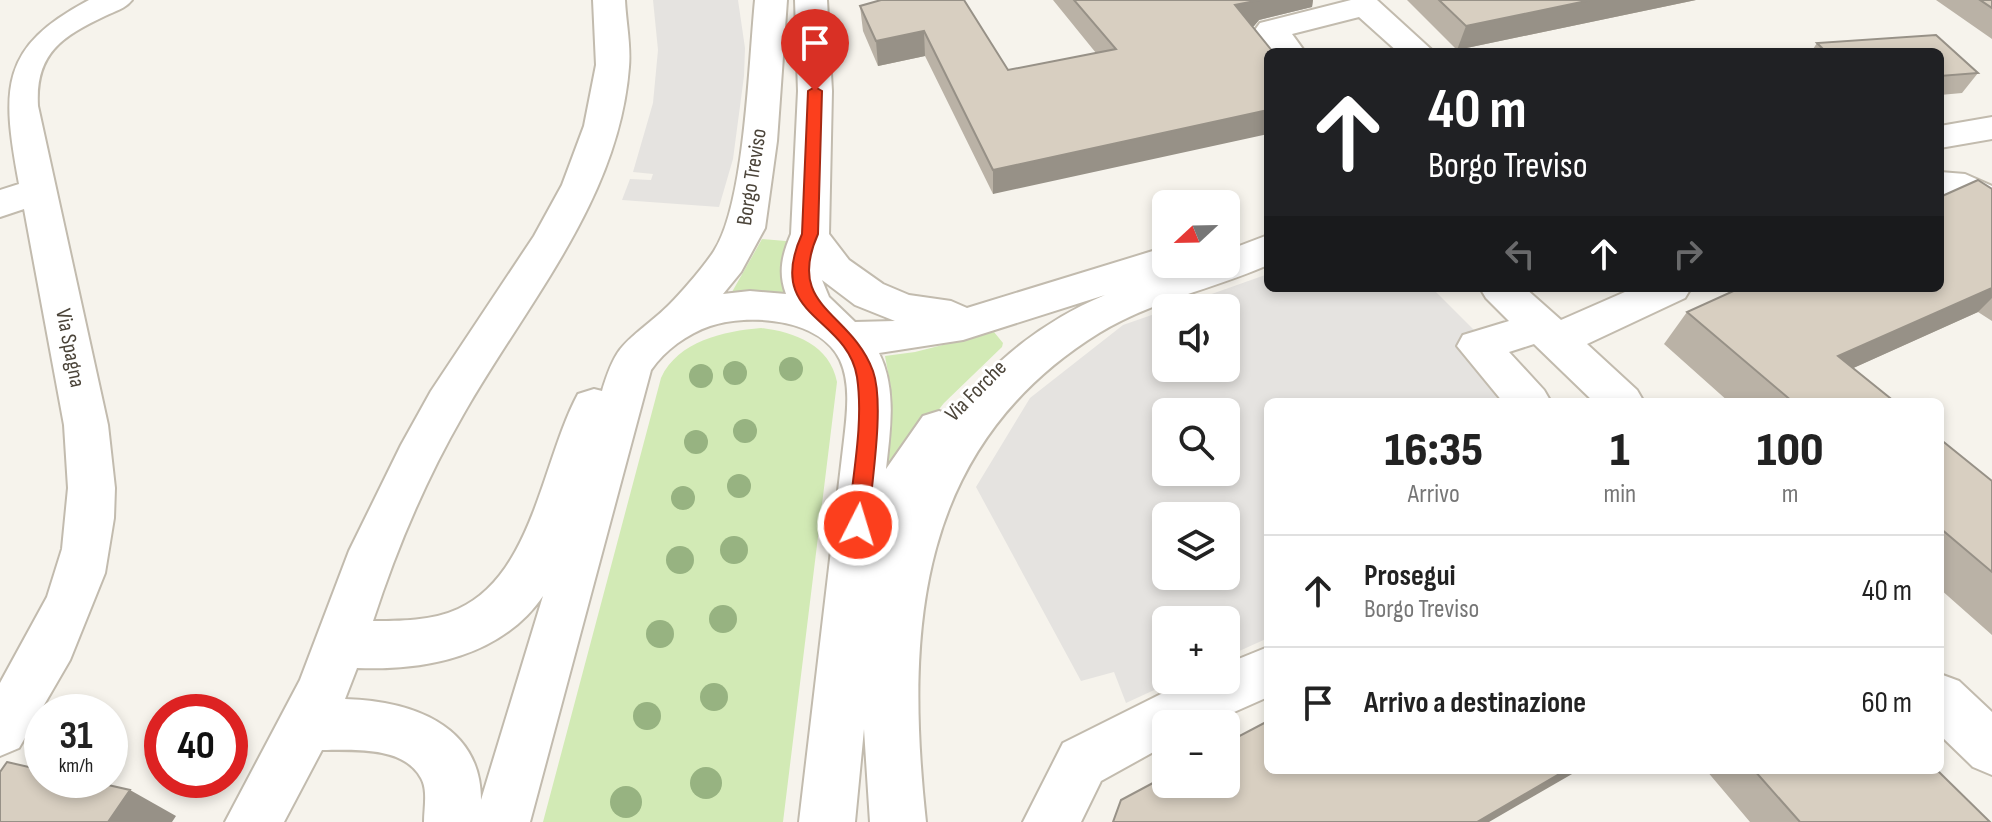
<!DOCTYPE html>
<html lang="it">
<meta charset="utf-8">
<style>
:root{--surface:#fff;--page:#f6f6f6;--text:#222;--muted:#767676;--line:#e0e0e0}
body{margin:0;font-family:"Sofia Sans Condensed",sans-serif;background:var(--page);color:var(--text);height:100vh;display:flex;flex-direction:column;font-size:30px;white-space:nowrap}
*{box-sizing:border-box;margin:0}
p{font-size:26px;color:var(--muted)}
.icon{flex:none;width:44px;height:44px;fill:none;stroke:currentColor;stroke-width:2;stroke-linecap:round;stroke-linejoin:round}
.map{position:relative;flex:1;overflow:hidden}
.side{position:absolute;left:1264px;top:398px;width:680px;height:376px;display:flex;flex-direction:column;background:var(--surface);border-radius:12px;box-shadow:0 4px 12px #0003}
.side>*{flex:none}
.hud{position:absolute;left:1264px;top:48px;width:680px;height:244px;border-radius:12px;box-shadow:0 4px 12px #0003;background:#202124;color:#fff;overflow:hidden}
.needle{width:52px;rotate:248deg}
.tools{position:absolute;left:1152px;top:190px;display:grid;gap:16px}
.tools a{display:grid;place-items:center;width:88px;height:88px;border-radius:12px;background:var(--surface);box-shadow:0 4px 12px #0003;font-size:40px}
.speed{position:absolute;left:24px;top:694px;display:flex;gap:16px;font-size:40px;font-weight:700;text-align:center}
.speed>*{display:grid;place-content:center;width:104px;height:104px;border-radius:50%;background:var(--surface);box-shadow:0 4px 12px #0003;line-height:1}
.speed small{font-size:20px;font-weight:400}
.speed .limit{border:12px solid #d22;background:#fff;color:#111}
.pin{position:absolute;display:grid;place-items:center;width:68px;height:68px;color:#fff;margin:-82px -34px;border-radius:50% 50% 50% 0;rotate:-45deg;box-shadow:0 0 8px #0007}
.pin .icon{rotate:45deg}
.me{position:absolute;width:88px;margin:-44px;rotate:5deg;stroke-linejoin:round;filter:drop-shadow(0 0 6px #0008)}
.turn{display:flex;align-items:center;gap:28px;height:168px;padding:0 32px;font-size:36px}
.turn .icon{width:104px;height:104px;stroke-width:2.5}
.turn b{display:block;font-size:56px;line-height:68px}
.lanes{display:flex;align-items:center;height:76px;padding:0 32px;background:#0003;justify-content:center;gap:40px;direction:ltr}
.lanes .off{opacity:.35}
.eta{display:flex;justify-content:space-evenly;align-items:center;height:136px;text-align:center}
.eta b{font-size:48px;font-weight:800;line-height:56px}
ul{padding:0;list-style:none}
li{display:flex;align-items:center;gap:24px;height:112px;padding:0 32px;border-top:2px solid var(--line)}
li div{flex:1}
li b{display:block;font-size:30px}
li em{font-style:normal}
.map>svg:first-child{display:block}
.green{fill:#d2eab5}
.parking{fill:#e5e3e0;fill-rule:evenodd}
.lines{fill:none;stroke-linecap:round;stroke-linejoin:round}
.minor-casing{stroke:#c2bbae;stroke-width:4}
.minor{fill:#fff;fill-rule:evenodd}
.tree{fill:#97b381}
.wall{fill:#bab2a6}
.shaded-wall{fill:#979187}
.building{fill:#d8cfc1;stroke:#979187;stroke-width:2}
.route{fill:#fc3f1d;stroke:#a42913;stroke-width:2}
.labels{text-anchor:middle;dominant-baseline:central;stroke-width:6;stroke-linejoin:round;paint-order:stroke}
.street-label{font-size:22px;fill:#4b4439;stroke:#fff}
</style>
<div class="map">
<svg width="1992" height="822" viewBox="0 0 1992 822">
<rect width="100%" height="100%" fill="#f6f3ec"/>
<path class="green" d="M762 239 786 241V292H732Z
M761 328C794 332 830 345 837 382L783 822H543L661 378C678 341 724 331 761 328Z
M994 332 1003 343 1002 347 944 403 883 481 891 389 885 356 915 352Z"/>
<path class="parking" d="M653 0H738L745 48 744 76 733 159 719 207 622 200 630 179 651 180 653 174 633 172 653 103 658 50Z
M1268 274V288H1432L1546 402H1268V638L1226 657V620H1166V680H1176L1126 703 1114 672 1081 681 976 487 1030 398 1123 325 1166 310V368H1226V308H1172ZM1166 412H1226V472H1166ZM1166 516H1226V576H1166Z"/>
<g class="lines">
<defs>
<path id="minor" d="M89 0H132C125 9 115 11 105 16 61 37 35 54 38 106L108 425 115 488 114 518 105 573 70 660 19 748 0 756V683L47 597 62 549 68 488 64 425 24 209 0 217V190L19 184C1 87 0 47 89 0Z
M593 0H625C626 22 631 45 629 67 619 200 526 304 463 415 425 481 396 550 373 621 400 621 432 621 458 609 533 575 542 461 578 394L594 389 602 391C616 345 623 345 658 315 673 303 703 268 714 251 745 204 749 60 755 0H787L777 141 765 228 741 272 723 294 750 291 786 294C778 273 782 255 791 234L798 91 795 0H827L832 91 829 234 849 260 883 284 909 295 951 301 967 308 1156 250 1166 253V264H1176L1172 270 1190 264H1226V251L1268 235V265C1213 289 1151 301 1099 333 917 446 905 628 926 822H870L864 729 855 822H799L844 440C847 414 851 384 840 360 820 318 748 313 710 326 687 334 665 350 651 370L530 822H424C424 808 428 790 421 778 404 746 353 750 322 750L284 822H225L300 680 349 551 401 445 431 391 534 236 562 185 584 126 596 65ZM822 280 855 305 895 321 855 322 829 297ZM1105 295C1045 320 990 362 953 416L939 411 923 416 886 469C890 431 897 389 879 353L963 340ZM543 596 481 800C481 723 409 701 345 699L357 668C426 671 502 656 543 596Z
M1351 0H1377L1434 52H1398L1359 17 1292 34 1305 52H1272L1255 30 1260 23Z
M1992 117V139L1940 148V126Z
M1940 172 1965 174 1992 186V216C1973 210 1960 198 1940 196Z
M1480 288H1525L1561 320 1634 288H1691L1685 298 1587 344 1637 390 1644 402H1594L1534 344 1509 352 1544 390 1551 402H1503L1457 346 1463 335 1509 321 1486 298Z
M1268 647V697L1207 724H1166V745L1101 781 1081 822H1023L1063 743 1189 680H1226V664Z
M1940 674 1959 681 1992 712V775L1973 767 1940 735Z"/>
</defs>
<use href="#minor" class="minor-casing"/>
<use href="#minor" class="minor"/>
</g>
<g class="tree">
<circle cx="791" cy="369" r="12"/>
<circle cx="735" cy="373" r="12"/>
<circle cx="701" cy="376" r="12"/>
<circle cx="745" cy="431" r="12"/>
<circle cx="696" cy="442" r="12"/>
<circle cx="739" cy="486" r="12"/>
<circle cx="683" cy="498" r="12"/>
<circle cx="734" cy="550" r="14"/>
<circle cx="680" cy="560" r="14"/>
<circle cx="723" cy="619" r="14"/>
<circle cx="660" cy="634" r="14"/>
<circle cx="714" cy="697" r="14"/>
<circle cx="647" cy="716" r="14"/>
<circle cx="706" cy="783" r="16"/>
<circle cx="626" cy="802" r="16"/>
</g>
<path class="wall" d="M881 0 1008 70 1096 53 1053 0H1313L1312 7 1259 20 1254 26 993 194 925 56 878 66 863 31 860 6Z
M1407 0H1696L1457 50Z
M1936 0H1992V39Z
M1936 35 1978 73 1962 93 1940 95V52H1811L1817 43Z
M1992 189V321L1978 312 1853 368 1895 402H1729L1664 344 1687 312Z
M1940 439 1992 481V635L1940 589Z
M1706 770H1937L1990 822H1750Z"/>
<path class="shaded-wall" d="M1260 0H1313L1312 7 1259 20 1254 26 1230 30 1235 5Z
M1591 0H1696L1457 50 1466 26Z
M924 31 925 56 878 66 876 41Z
M1268 110V134L993 194V170Z
M1992 288V298L1978 312 1809 388 1838 356Z
M1566 770H1579L1489 822H1477Z
M130 790 176 816 172 822H108Z"/>
<path class="building" d="M881 0H964L1008 70 1116 49 1074 0H1260L1235 5 1273 52H1268V110L993 170 924 31 876 41 860 6Z
M1439 0H1591L1466 26Z
M1980 0H1992V8Z
M1936 35 1978 73 1940 76V52H1826L1817 43Z
M1978 180 1992 189V288L1838 356 1895 402H1793L1687 312 1740 288H1940V197Z
M1940 439 1992 481V572L1940 528Z
M1268 721V770H1566L1477 822H1113L1121 800 1166 776V784H1226V743Z
M7 762 42 770V780H86L130 790 108 822H0V772Z
M1754 770H1937L1990 822H1800Z"/>
<path class="route" d="M815 87 822 91 818 234C785 308 851 311 873 371 885 405 871 487 868 525L865 531 858 533 851 531 848 525C852 478 864 424 857 377 847 315 764 318 802 234L808 91Z"/>
<g class="labels">
<g class="street-label">
<text transform="translate(752 177) rotate(-81)">Borgo Treviso</text>
<text transform="translate(70 348) rotate(79)">Via Spagna</text>
<text transform="translate(976 391) rotate(-45)">Via Forche</text>
</g>
</g>
</svg>
<div class="tools">
<a><svg class="needle" viewBox="-14 -14 28 28"><path d="M0-13l5 13h-10z" fill="#e53935"/><path d="M0 13l5-13h-10z" fill="#767676"/></svg></a>
<a><svg class="icon" aria-label="sound" viewBox="0 0 24 24"><path d="M4 9h4l5-4v14l-5-4H4zM17 9q2 3 0 6"/></svg></a>
<a><svg class="icon" aria-label="search" viewBox="0 0 24 24"><circle cx="10" cy="10" r="6"/><path d="M15 15l6 6"/></svg></a>
<a><svg class="icon" aria-label="layers" viewBox="0 0 24 24"><path d="M12 4l9 5-9 5-9-5zM3 14l9 5 9-5"/></svg></a>
<a>+</a>
<a>−</a>
</div>
<div class="speed"><div>31<small>km/h</small></div><div class="limit">40</div></div>
<div class="pin" style="left:815px;top:91px;background:#d93025"><svg class="icon" aria-label="arrive" viewBox="0 0 24 24"><path d="M6 21V4h12l-3 4 3 4H6"/></svg></div>
<svg class="me" style="left:858px;top:525px" viewBox="-20 -20 40 40"><circle r="17" fill="#fc3f1d" stroke="#fff" stroke-width="3"/><path d="M0-11L8 9 0 5-8 9z" fill="#fff"/></svg>
<div class="hud">
<div class="turn"><svg class="icon" aria-label="ahead" viewBox="0 0 24 24"><path d="M12 20V5M6 11l6-6 6 6"/></svg><div><b>40 m</b>Borgo Treviso</div></div>
<div class="lanes"><svg class="icon off" aria-label="left" viewBox="0 0 24 24"><path d="M17 20v-9H6M10 6l-5 5 5 5"/></svg><svg class="icon" aria-label="ahead" viewBox="0 0 24 24"><path d="M12 20V5M6 11l6-6 6 6"/></svg><svg class="icon off" aria-label="right" viewBox="0 0 24 24"><path d="M7 20v-9h11M14 6l5 5-5 5"/></svg></div>
</div>
<section class="side">
<div class="eta">
<div><b>16:35</b><p>Arrivo</p></div>
<div><b>1</b><p>min</p></div>
<div><b>100</b><p>m</p></div>
</div>
<ul>
<li><svg class="icon" aria-label="ahead" viewBox="0 0 24 24"><path d="M12 20V5M6 11l6-6 6 6"/></svg><div><b>Prosegui</b><p>Borgo Treviso</p></div><em>40 m</em></li>
<li><svg class="icon" aria-label="arrive" viewBox="0 0 24 24"><path d="M6 21V4h12l-3 4 3 4H6"/></svg><div><b>Arrivo a destinazione</b></div><em>60 m</em></li>
</ul>
</section>
</div>
